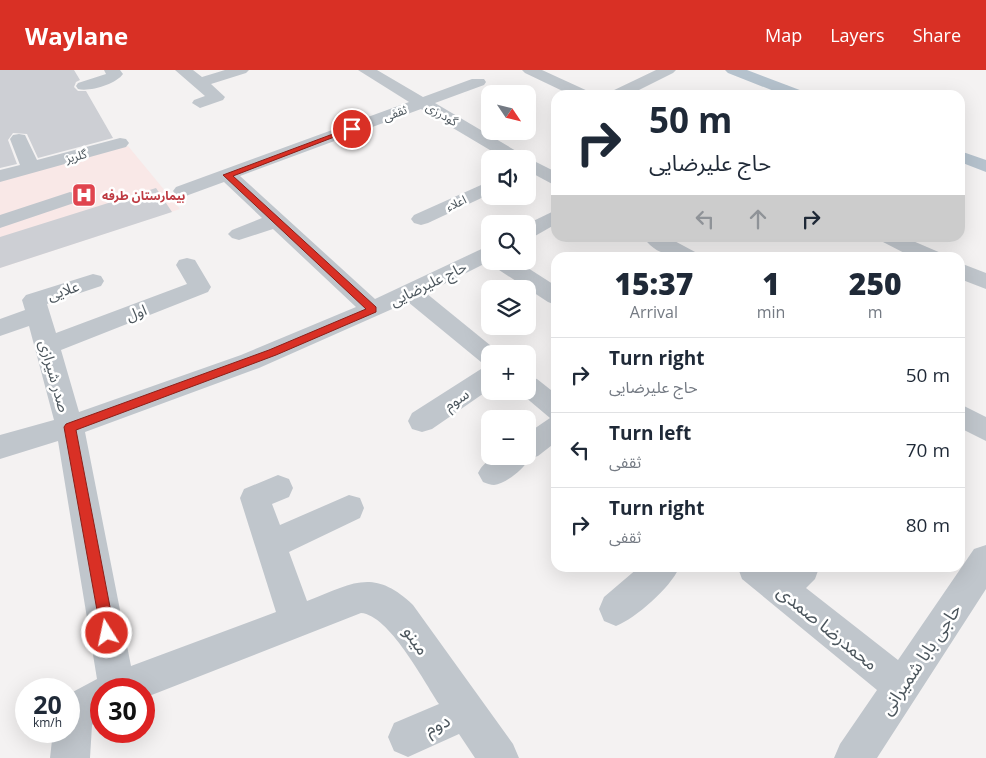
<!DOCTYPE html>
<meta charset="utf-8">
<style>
:root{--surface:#fff;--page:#f2f2f3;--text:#1f2937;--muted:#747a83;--line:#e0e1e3;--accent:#d93025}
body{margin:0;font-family:"Open Sans","Noto Sans Arabic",sans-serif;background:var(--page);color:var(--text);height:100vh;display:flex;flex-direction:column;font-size:19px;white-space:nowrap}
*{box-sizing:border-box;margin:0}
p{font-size:16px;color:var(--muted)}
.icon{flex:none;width:28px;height:28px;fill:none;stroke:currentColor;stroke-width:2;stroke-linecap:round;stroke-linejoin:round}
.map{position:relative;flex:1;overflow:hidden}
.details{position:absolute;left:551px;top:182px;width:414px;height:320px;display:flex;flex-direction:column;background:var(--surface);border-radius:15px;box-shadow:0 5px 20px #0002}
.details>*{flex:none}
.banner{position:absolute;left:551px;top:20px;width:414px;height:152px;border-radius:15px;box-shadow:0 5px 20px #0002;background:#fff;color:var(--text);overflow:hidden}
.needle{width:32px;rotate:125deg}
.buttons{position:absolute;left:481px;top:15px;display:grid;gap:10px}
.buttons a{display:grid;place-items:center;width:55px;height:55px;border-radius:10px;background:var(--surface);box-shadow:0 5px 20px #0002;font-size:25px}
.speed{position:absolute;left:15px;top:608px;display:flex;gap:10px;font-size:25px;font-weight:700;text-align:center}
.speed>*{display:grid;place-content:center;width:65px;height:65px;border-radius:50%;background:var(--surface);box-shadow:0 5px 20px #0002;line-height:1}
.speed small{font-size:12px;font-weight:400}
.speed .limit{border:8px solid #d22;background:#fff;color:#111}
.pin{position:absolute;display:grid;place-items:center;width:42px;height:42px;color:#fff;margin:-21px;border:2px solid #fff;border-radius:50%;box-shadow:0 1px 5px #0007}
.me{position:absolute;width:55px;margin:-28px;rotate:350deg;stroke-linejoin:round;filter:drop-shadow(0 0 4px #0008)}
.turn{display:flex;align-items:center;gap:18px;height:105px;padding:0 15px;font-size:22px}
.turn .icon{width:65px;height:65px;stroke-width:2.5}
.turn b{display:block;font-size:35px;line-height:42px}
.lanes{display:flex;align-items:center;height:48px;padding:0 15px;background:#0003;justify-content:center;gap:25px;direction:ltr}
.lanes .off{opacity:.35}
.eta{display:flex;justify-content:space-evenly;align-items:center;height:85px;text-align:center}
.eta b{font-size:30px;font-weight:800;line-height:35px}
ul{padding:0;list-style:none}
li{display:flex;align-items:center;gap:15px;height:75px;padding:0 15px;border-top:1px solid var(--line)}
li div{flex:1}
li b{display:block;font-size:19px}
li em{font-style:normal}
header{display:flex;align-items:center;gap:30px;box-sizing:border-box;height:70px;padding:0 25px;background:var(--accent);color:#fff}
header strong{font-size:24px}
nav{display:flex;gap:28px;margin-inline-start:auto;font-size:18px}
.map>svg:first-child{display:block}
.medical{fill:#f9e8e7}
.building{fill:#cdcfd4}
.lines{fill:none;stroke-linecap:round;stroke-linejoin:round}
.minor{fill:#c0c6cc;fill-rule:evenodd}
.major{fill:#b5c2cd;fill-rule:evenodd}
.route{fill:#d93025;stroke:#8d1f18}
.labels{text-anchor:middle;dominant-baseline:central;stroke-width:5;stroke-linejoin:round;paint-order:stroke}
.far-street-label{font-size:12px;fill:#4c565d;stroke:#fff}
.far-health-label{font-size:12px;font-weight:bold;fill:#be3a42;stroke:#fff;text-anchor:start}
.street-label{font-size:15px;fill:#4c565d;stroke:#fff}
.near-street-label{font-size:18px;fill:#4c565d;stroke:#fff}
</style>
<header>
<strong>Waylane</strong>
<nav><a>Map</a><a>Layers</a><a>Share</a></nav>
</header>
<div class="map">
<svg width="986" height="688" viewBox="0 0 986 688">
<rect width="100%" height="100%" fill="#f4f2f2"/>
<path class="medical" d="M128 76 180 139 0 198V111Z"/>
<path class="building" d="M0 0H74L80 10 76 12 74 17 78 21H86L113 68 38 88 27 64 13 63 8 70 17 94 0 98Z
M156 118 172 142 0 198V167Z"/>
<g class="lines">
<path class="minor" d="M104 0H120L123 4C116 14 90 22 78 19L76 16 78 13 106 4Z
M175 0H193L202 7 225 0H249L246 3 211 14 225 27 223 30 200 38 192 33 194 30 205 26Z
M358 0H377L423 27 472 9H484L486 12 484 15 435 33 528 88 556 102V116L528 101V89H505L421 39 240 106 375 229 490 175V191L426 223 501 284H490V295L481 292 408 232 259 298 85 362 131 596 276 542 240 428 244 419 278 405 289 409 293 418 289 427 272 434 280 455 349 425 360 428 364 438 360 448 289 482 307 531C352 514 373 497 413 535L513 674 519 688H475L459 664 408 687 394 681 388 667 394 653 439 634C423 610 389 545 361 543L144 628V619H101V647L92 655 90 688H50L53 661H69V624L97 609 58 371 0 389V365L54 350 29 256 0 266V249L25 240 22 230 26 225 93 204 101 206 104 211 101 216 47 234 56 263 187 214 176 195 179 190 187 188 195 190 211 217 208 222 61 280 79 342 241 285 356 237 273 159 239 170 232 168 228 164 232 160 262 148 224 112 183 127 176 125 173 121 176 117 409 32Z
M522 0H542L590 22 592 25H571L525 3Z
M656 0H676L673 3 629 25H608L610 22Z
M786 15 794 20 792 23 768 25 770 22Z
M19 64 25 65 37 90 120 68 126 69 129 73 126 77 0 112V100L20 95 10 69 13 65Z
M490 111V124L428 153 421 155 414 153 411 149 414 145Z
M70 122 77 124 80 128 77 132 0 158V145Z
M556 140V154L535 166 528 168 527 154Z
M644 168H669L697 183 700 188C680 188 657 187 644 168Z
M879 168H906L941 183 944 188H914L883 172Z
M490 191H517L556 216V235L548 232 493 196Z
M960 193 986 203V219L960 209Z
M490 296V319L432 359 422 362 412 359 408 351 412 343 481 299Z
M528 306 537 309 556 324V372L538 386 529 389C524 399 505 414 494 415 491 415 486 413 483 412L478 403C489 382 507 386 528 386V363L550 348 518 321H528Z
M960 334 986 347V371L960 358Z
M986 475V519L877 688H834L840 674 877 620 742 509 738 498H819L815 509 806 518 898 590 974 479Z
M638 498H679C670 518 636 548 616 556L604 551 599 539 604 527Z"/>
<path class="major" d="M725 0H747L805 22 807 25H784L728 3Z
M960 81 986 90V102L960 92Z"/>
</g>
<path class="route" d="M349 58 355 59 233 106 376 237V242L276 285 76 360 115 563 112 568 107 570 102 568 64 357 66 354 269 280 366 239 223 105Z"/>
<defs>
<symbol id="hospital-square" viewBox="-11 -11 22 22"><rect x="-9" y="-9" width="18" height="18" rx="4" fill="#e0444e" stroke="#fff"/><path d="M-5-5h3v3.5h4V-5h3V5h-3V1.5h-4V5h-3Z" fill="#fff"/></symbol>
</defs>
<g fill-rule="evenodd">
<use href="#hospital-square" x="70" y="111" width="28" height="28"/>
</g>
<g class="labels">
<g class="far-street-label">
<text transform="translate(395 43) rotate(-20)">ثقفی</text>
<text transform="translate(442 44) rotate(30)">گودرزی</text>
<text transform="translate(76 86) rotate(-15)">گلریز</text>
<text transform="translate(456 133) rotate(-25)">اعلاء</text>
</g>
<g class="far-health-label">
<text x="102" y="125">بیمارستان طرفه</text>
</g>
<g class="street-label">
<text transform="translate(428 213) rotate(-26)">حاج علیرضایی</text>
<text transform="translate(63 220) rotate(-18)">علایی</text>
<text transform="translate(136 242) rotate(-21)">اول</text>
<text transform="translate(55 306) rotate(74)">صدر شیرازی</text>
<text transform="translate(456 329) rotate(-34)">سوم</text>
</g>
<g class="near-street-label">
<text transform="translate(828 557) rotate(39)">محمدرضا صمدی</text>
<text transform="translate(417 570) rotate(56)">مینو</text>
<text transform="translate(920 589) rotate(-56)">حاجی بابا شمیرانی</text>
<text transform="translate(437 654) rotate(-25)">دوم</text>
</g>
</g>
</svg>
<div class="buttons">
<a><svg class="needle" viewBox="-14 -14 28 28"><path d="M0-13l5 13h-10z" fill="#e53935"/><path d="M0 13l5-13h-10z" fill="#747a83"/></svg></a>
<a><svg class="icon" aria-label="sound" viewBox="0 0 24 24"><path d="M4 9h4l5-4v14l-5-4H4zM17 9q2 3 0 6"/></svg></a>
<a><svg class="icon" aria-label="search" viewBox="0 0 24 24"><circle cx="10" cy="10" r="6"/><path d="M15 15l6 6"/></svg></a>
<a><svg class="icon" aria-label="layers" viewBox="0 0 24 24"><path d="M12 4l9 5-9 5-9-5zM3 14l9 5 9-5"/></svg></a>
<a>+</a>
<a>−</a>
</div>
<div class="speed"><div>20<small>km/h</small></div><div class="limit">30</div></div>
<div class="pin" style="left:352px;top:59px;background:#d93025"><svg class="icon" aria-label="arrive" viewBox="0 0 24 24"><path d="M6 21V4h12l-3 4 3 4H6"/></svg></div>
<svg class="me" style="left:107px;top:563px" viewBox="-20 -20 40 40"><circle r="17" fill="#d93025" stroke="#fff" stroke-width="3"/><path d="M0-11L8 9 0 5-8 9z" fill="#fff"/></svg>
<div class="banner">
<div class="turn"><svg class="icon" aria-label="right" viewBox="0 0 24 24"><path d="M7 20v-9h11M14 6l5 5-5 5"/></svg><div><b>50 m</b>حاج علیرضایی</div></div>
<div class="lanes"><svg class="icon off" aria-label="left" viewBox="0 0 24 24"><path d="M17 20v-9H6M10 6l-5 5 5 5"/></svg><svg class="icon off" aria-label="ahead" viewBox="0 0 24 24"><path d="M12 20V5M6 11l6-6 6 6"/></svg><svg class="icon" aria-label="right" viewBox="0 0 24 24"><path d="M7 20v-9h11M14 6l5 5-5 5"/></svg></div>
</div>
<section class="details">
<div class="eta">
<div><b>15:37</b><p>Arrival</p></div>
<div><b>1</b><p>min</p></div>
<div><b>250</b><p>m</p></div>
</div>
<ul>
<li><svg class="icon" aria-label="right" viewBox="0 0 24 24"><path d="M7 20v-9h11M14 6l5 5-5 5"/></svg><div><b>Turn right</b><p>حاج علیرضایی</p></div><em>50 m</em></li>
<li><svg class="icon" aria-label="left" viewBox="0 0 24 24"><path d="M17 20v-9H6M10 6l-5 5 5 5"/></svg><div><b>Turn left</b><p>ثقفی</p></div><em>70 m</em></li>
<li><svg class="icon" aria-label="right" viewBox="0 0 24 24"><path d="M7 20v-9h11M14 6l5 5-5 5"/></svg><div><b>Turn right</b><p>ثقفی</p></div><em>80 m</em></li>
</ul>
</section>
</div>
